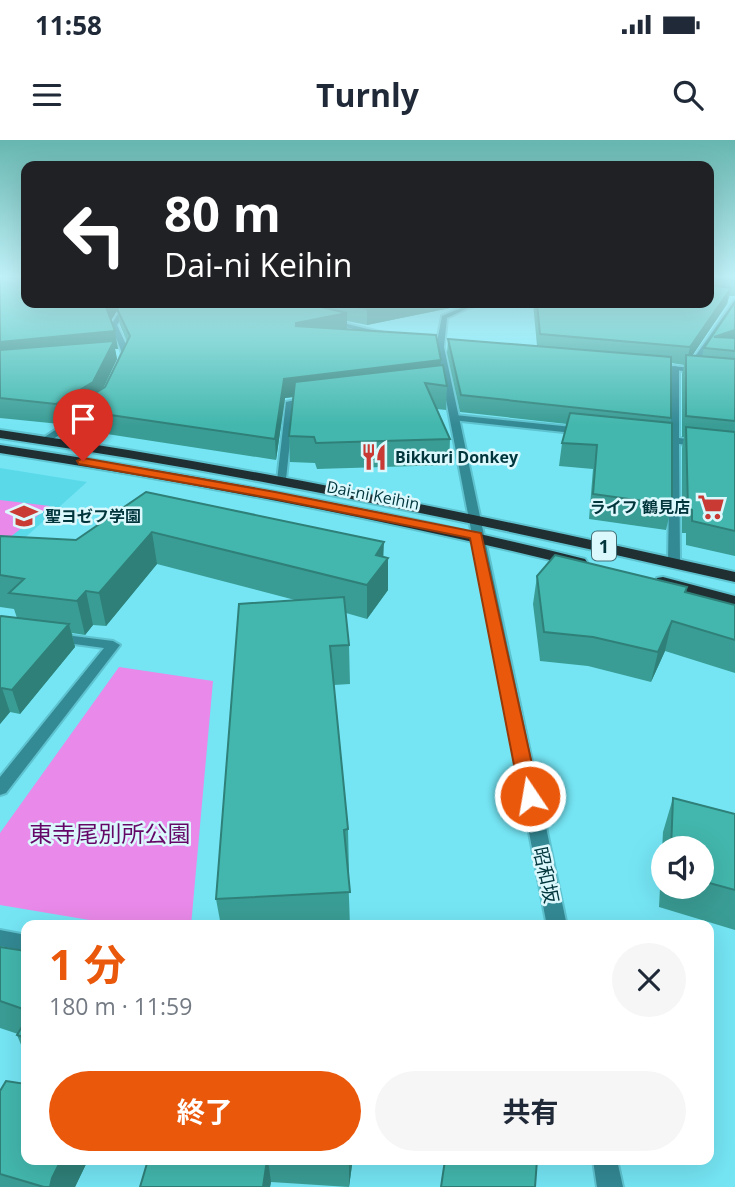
<!DOCTYPE html>
<html lang="ja">
<meta charset="utf-8">
<style>
:root{--surface:#fff;--page:#f6f6f7;--text:#1f2937;--muted:#747a83;--accent:#ea580c}
body{margin:0;font-family:"Open Sans","Noto Sans JP",sans-serif;background:var(--page);color:var(--text);height:100vh;display:flex;flex-direction:column;font-size:26px;white-space:nowrap}
*{box-sizing:border-box;margin:0}
p{font-size:23px;color:var(--muted)}
.icon{flex:none;width:38px;height:38px;fill:none;stroke:currentColor;stroke-width:2;stroke-linecap:round;stroke-linejoin:round}
.map{position:relative;flex:1;overflow:hidden}
.panel{position:absolute;left:21px;top:780px;width:693px;height:245px;display:flex;flex-direction:column;background:var(--surface);border-radius:14px;box-shadow:0 7px 28px #0002}
.panel>*{flex:none}
.banner{position:absolute;left:21px;top:21px;width:693px;height:147px;border-radius:14px;box-shadow:0 7px 28px #0002;background:#202124;color:#fff;overflow:hidden}
.fabs{position:absolute;left:651px;top:696px;display:grid;gap:14px}
.fabs a{display:grid;place-items:center;width:63px;height:63px;border-radius:50%;background:var(--surface);box-shadow:0 7px 28px #0002;font-size:35px}
.pin{position:absolute;display:grid;place-items:center;width:60px;height:60px;color:#fff;margin:-72px -30px;border-radius:50% 50% 50% 0;rotate:-45deg;box-shadow:0 0 7px #0007}
.pin .icon{rotate:45deg}
.me{position:absolute;width:77px;margin:-38px;rotate:348deg;stroke-linejoin:round;filter:drop-shadow(0 0 5px #0008)}
.turn{display:flex;align-items:center;gap:24px;height:147px;padding:0 28px;font-size:32px}
.turn .icon{width:91px;height:91px;stroke-width:2.5}
.turn b{display:block;font-size:49px;line-height:60px}
.round{display:grid;place-items:center;flex:none;width:74px;height:74px;border-radius:37px;background:var(--page)}
.summary{display:flex;align-items:center;justify-content:space-between;height:119px;padding:0 28px}
h1{font-size:42px;font-weight:700;line-height:52px;color:var(--accent)}
.primary-button{display:flex;gap:14px;margin-top:auto;padding:14px 28px}
.primary-button a{flex:1;height:80px;border-radius:42px;background:var(--accent);color:#fff;font-size:28px;font-weight:700;line-height:80px;text-align:center}
.primary-button a+a{background:var(--page);color:var(--text)}
.status{display:flex;justify-content:space-between;align-items:center;height:49px;padding:0 35px;background:var(--surface);direction:ltr}
.status svg{height:19px;fill:currentColor}
header{display:flex;justify-content:space-between;align-items:center;height:91px;padding:0 28px;background:var(--surface);font-size:32px;font-weight:700}
.map>svg:first-child{display:block}
.built{fill:#5ad9e9}
.green{fill:#e989e9}
.lines{fill:none;stroke-linecap:round;stroke-linejoin:round}
.minor-casing{stroke:#5ec2cf;stroke-width:4}
.tertiary-casing{stroke:#5ec2cf;stroke-width:4}
.trunk-casing{stroke:#5ec2cf;stroke-width:4}
.minor{fill:#338994;fill-rule:evenodd}
.tertiary{fill:#338994;fill-rule:evenodd}
.trunk{fill:#1f2f32;fill-rule:evenodd}
.wall{fill:#3a9d95;fill-rule:evenodd}
.shaded-wall{fill:#2f8079}
.building{fill:#43b7ad;stroke:#2f8079;stroke-width:2}
.route{fill:#ea580c;stroke:#983908;stroke-width:2}
.labels{text-anchor:middle;dominant-baseline:central;stroke-width:5;stroke-linejoin:round;paint-order:stroke}
.far-poi-label{font-size:16px;font-weight:bold;fill:#00353c;stroke:#dbf8fd;text-anchor:start}
.far-street-label{font-size:16px;fill:#00353c;stroke:#dbf8fd}
.shield{fill:#dbf8fd;stroke:#427076;stroke-width:2}
.shield-label{font-size:18px;font-weight:bold;fill:#00353c}
.street-label{font-size:19px;fill:#00353c;stroke:#dbf8fd}
.near-park-label{font-size:23px;fill:#640766;stroke:#dbf8fd}
</style>
<div class="status"><b>11:58</b><svg viewBox="0 0 49 12"><path d="M0 12V9h3v3zM5 12V6h3v6zM10 12V3h3v9zM15 12V0h3v12zM26 1h20v11H26zM47 4h2v5h-2z"/></svg></div>
<header><svg class="icon" aria-label="menu" viewBox="0 0 24 24"><path d="M4 6h16M4 12h16M4 18h16"/></svg>Turnly<svg class="icon" aria-label="search" viewBox="0 0 24 24"><circle cx="10" cy="10" r="6"/><path d="M15 15l6 6"/></svg></header>
<div class="map">
<svg width="735" height="1047" viewBox="0 0 735 1047">
<rect width="100%" height="100%" fill="#75e5f4"/>
<path class="built" d="M0 328 87 342 9 412 0 411Z"/>
<path class="green" d="M0 360 50 366 0 405Z
M119 527 213 541 191 786H125L0 765V693Z"/>
<g class="lines">
<defs>
<path id="minor" d="M735 160V167L694 229 687 231 686 229Z
M125 163H131L117 185 130 213 126 225 122 227 118 225 122 213 111 185Z
M434 163H453L469 166 466 168Z
M675 226 679 228V298L735 305V311L679 304 680 423 674 427 668 423 670 303 649 298 654 295 670 297 671 228Z
M312 256 316 259 315 261 294 264 286 339 277 341 286 262Z
M89 268 96 270 49 302H43V298Z
M455 275 582 288 587 291 582 294 452 280V276Z
M57 494 113 501 120 505 6 653 0 655V637L104 508 52 501 50 498Z
M0 790 26 795V811L0 806Z"/>
<path id="tertiary" d="M473 163H484L468 168 447 178 444 207 567 786H547L436 207 442 176Z
M331 180 388 194 390 195 386 197 329 183Z
M650 224 735 232V236L653 228H650Z
M593 1020H617L623 1047H597Z"/>
<path id="trunk" d="M0 290C247 326 491 377 735 432V442C491 386 247 334 0 298Z
M0 305C197 335 392 371 585 419L587 422 579 427C388 380 195 343 0 313Z
M663 437 735 456V466L657 446 655 442 657 438Z"/>
</defs>
<use href="#minor" class="minor-casing"/>
<use href="#tertiary" class="tertiary-casing"/>
<use href="#trunk" class="trunk-casing"/>
<use href="#minor" class="minor"/>
<use href="#tertiary" class="tertiary"/>
<use href="#trunk" class="trunk"/>
</g>
<path class="wall" d="M0 138 26 163H450V168L367 185 347 181V189L441 220V225L447 246 446 270 437 269 450 299 449 325 317 329 315 323 290 322 289 296 293 257 285 258 276 320 94 292 93 288 78 287 76 274 60 284 0 278ZM117 170 120 185 127 202 105 247 103 249 117 219 115 209H118L111 180Z
M709 138H735V156H729L727 164 692 216 702 217 704 208 735 162V416L686 405V393H682V308L684 297H682V234L684 225 671 223V278L670 283 672 365 666 390 589 379 593 329 559 326 562 303 567 284 460 272 447 213 448 199 537 206 533 163H709Z
M146 352 388 418V450L367 479 346 473 349 505 350 544 334 545 348 689 349 731H348L350 786H221L216 759 295 460 157 424 106 486 93 485 85 495 72 493 75 507 20 574 10 572 0 584V477L17 478 14 469 0 467V396L76 400Z
M537 436 687 447 686 452 735 465V533L665 511 651 542 588 526 540 521 533 464Z
M673 658 735 674V790L659 767 663 692ZM663 709H702V747H663Z
M0 807 26 811V917L17 895 18 894 0 888Z
M0 951 88 1020 75 1047H0Z
M148 1020H365V1023L352 1025 349 1047 271 1042 270 1047H140Z"/>
<path class="shaded-wall" d="M731 148 727 164 686 225 690 207Z
M109 163H122L109 184 106 167Z
M397 163H450V168L367 185V169Z
M347 173V189L296 200V183Z
M735 190V206L714 197Z
M115 191 118 209H115L117 219 97 261 74 266 76 274 60 284 56 264 0 220V202Z
M441 220 440 239 285 258 276 320 275 299 284 239Z
M152 392 157 424 106 486 99 453Z
M384 402 383 424 388 418V450L367 479V445L376 415Z
M86 451 93 485 85 495 77 461Z
M672 481 665 511 651 542 658 512Z
M69 484 75 507 20 574 12 550Z
M2 548 10 572 0 584V550Z
M61 1020H88L75 1047H50L52 1038Z
M268 1020 271 1042 270 1047H263Z
M349 1020H352V1025L349 1047Z"/>
<path class="building" d="M0 138H26V163H109L106 167 115 191 0 202Z
M709 138H711L710 145 731 148 690 207 540 194 537 163H709Z
M714 138H735V141Z
M735 162V190L714 197 735 198V211L704 208Z
M121 163H304L347 173 296 183V186L436 195 441 220 284 239 275 299 90 272 93 269 74 266 105 247 130 196 117 169Z
M340 163H397L367 169Z
M448 199 671 217V278L461 255Z
M114 201 93 242 56 264 0 258V210Z
M686 215 735 219V281L686 276Z
M443 225 447 246 425 243 450 299 316 303 314 297 289 296 295 242Z
M570 273 672 283V365L593 354 597 305 562 303Z
M686 287 735 292V391L692 381V370L688 369Z
M146 352 384 402 376 415 388 418 367 445 152 392 99 453 86 451 77 461 9 453 24 439 0 435V396L76 400Z
M555 415 687 447 685 452 735 465V500L672 481 658 512 593 497 544 492 537 436Z
M344 457 349 505 330 506 348 689 344 690 350 752 216 759 239 464Z
M1 476 69 484 12 550 2 548 0 550V477Z
M673 658 735 674V750L702 741V709H671Z
M0 807 26 811V870L0 861Z
M26 880V898L17 895Z
M6 941 26 944V1020H61L52 1038 50 1047H44L0 1034V951Z
M148 1020H267L263 1047H140Z
M287 1020H349L348 1024Z
M445 1020H537L535 1047H441Z"/>
<linearGradient id="sky" x2="0" y2="1"><stop stop-color="#67b6b0"/><stop offset="0.48" stop-color="#c1f3fa"/><stop offset="1" stop-color="#c1f3fa" stop-opacity="0"/></linearGradient>
<rect width="735" height="285" fill="url(#sky)"/>
<path class="route" d="M83 318 275 352 481 393 539 656 537 661H523L520 656 470 398 275 359 79 324 77 321Z"/>
<defs>
<symbol id="restaurant-bare" viewBox="-9 -9 18 18"><path d="M-5-6h1v4h1v-4h1v4h1v-4h1v5L-1.5 .5V6h-2V.5L-5-1ZM5-6V6H3V1.5H1.5Q1.5-4 5-6Z" fill="#c83a33" stroke="#dbf8fd" stroke-width="2.5" paint-order="stroke"/></symbol>
<symbol id="supermarket-bare" viewBox="-9 -9 18 18"><path d="M-6-5.5h2.5l.6 2H6L4.5 2H-2.5L-4.4-4H-6ZM-1.5 3.2a1.3 1.3 0 1 0 .1 0ZM3 3.2a1.3 1.3 0 1 0 .1 0Z" fill="#c83a33" stroke="#dbf8fd" stroke-width="2.5" paint-order="stroke"/></symbol>
<symbol id="school-bare" viewBox="-9 -9 18 18"><path d="M0-5L7-2L0 1L-7-2ZM-4 1L0 2.5L4 1V4Q0 6-4 4Z" fill="#c83a33" stroke="#dbf8fd" stroke-width="2.5" paint-order="stroke"/></symbol>
</defs>
<g fill-rule="evenodd">
<use href="#restaurant-bare" x="355" y="298" width="38" height="38"/>
<use href="#supermarket-bare" x="692" y="348" width="38" height="38"/>
<use href="#school-bare" x="5" y="357" width="38" height="38"/>
</g>
<g class="labels">
<g class="far-poi-label">
<text x="395" y="317">Bikkuri Donkey</text>
<text x="690" y="367" text-anchor="end">ライフ 鶴見店</text>
<text x="45" y="376">聖ヨゼフ学園</text>
</g>
<g class="far-street-label">
<text transform="translate(373 355) rotate(11)">Dai-ni Keihin</text>
</g>
<rect class="shield" x="592" y="391.5" width="24" height="29" rx="5"/>
<g class="shield-label">
<text x="604" y="406">1</text>
</g>
<g class="street-label">
<text transform="translate(546 735) rotate(78)">昭和坂</text>
</g>
<g class="near-park-label">
<text x="110" y="693">東寺尾別所公園</text>
</g>
</g>
</svg>
<div class="fabs">
<a><svg class="icon" aria-label="sound" viewBox="0 0 24 24"><path d="M4 9h4l5-4v14l-5-4H4zM17 9q2 3 0 6"/></svg></a>
</div>
<div class="pin" style="left:83px;top:321px;background:#d93025"><svg class="icon" aria-label="arrive" viewBox="0 0 24 24"><path d="M6 21V4h12l-3 4 3 4H6"/></svg></div>
<svg class="me" style="left:530px;top:656px" viewBox="-20 -20 40 40"><circle r="17" fill="#ea580c" stroke="#fff" stroke-width="3"/><path d="M0-11L8 9 0 5-8 9z" fill="#fff"/></svg>
<div class="banner">
<div class="turn"><svg class="icon" aria-label="left" viewBox="0 0 24 24"><path d="M17 20v-9H6M10 6l-5 5 5 5"/></svg><div><b>80 m</b>Dai-ni Keihin</div></div>
</div>
<section class="panel">
<div class="summary"><div><h1>1 分</h1><p>180 m · 11:59</p></div><a class="round"><svg class="icon" aria-label="close" viewBox="0 0 24 24"><path d="M6 6l12 12M18 6L6 18"/></svg></a></div>
<div class="primary-button"><a>終了</a><a>共有</a></div>
</section>
</div>
